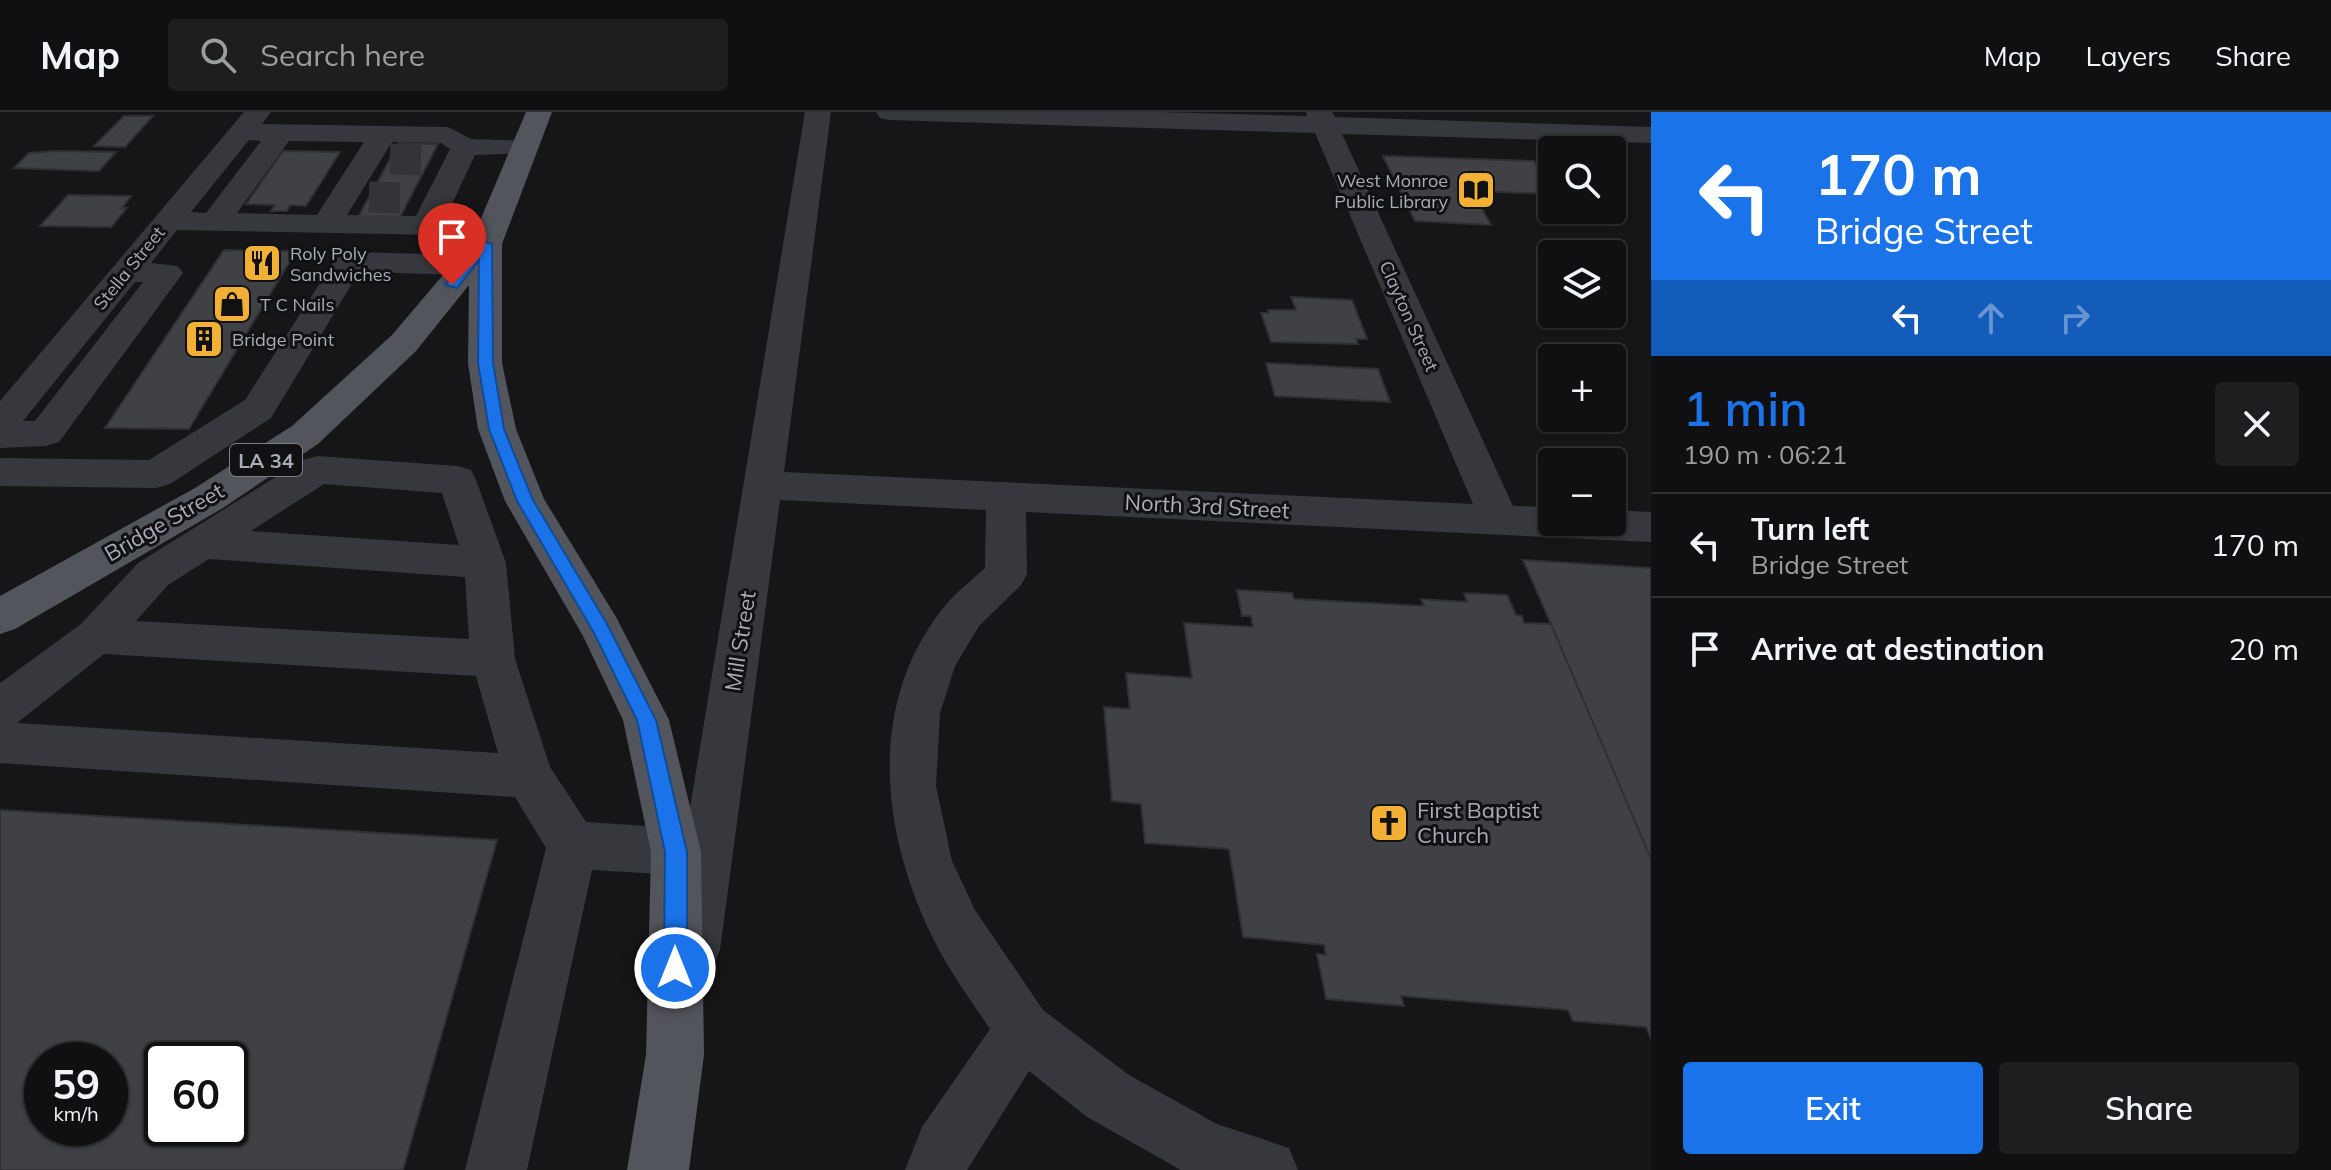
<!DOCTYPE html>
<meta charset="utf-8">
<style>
:root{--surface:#101012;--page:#1e1e20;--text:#f1f3f6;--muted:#9c9d9f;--line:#303032;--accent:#1a73e8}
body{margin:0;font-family:Mulish,sans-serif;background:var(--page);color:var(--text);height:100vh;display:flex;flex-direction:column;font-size:30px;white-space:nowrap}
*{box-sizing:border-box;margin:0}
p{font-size:26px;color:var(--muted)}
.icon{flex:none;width:44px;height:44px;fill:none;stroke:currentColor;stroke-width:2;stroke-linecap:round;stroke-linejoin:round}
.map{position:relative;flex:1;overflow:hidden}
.details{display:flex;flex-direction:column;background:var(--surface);width:680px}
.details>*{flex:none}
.guide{background:#1a73e8;color:#fff;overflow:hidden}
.buttons{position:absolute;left:1538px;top:24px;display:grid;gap:16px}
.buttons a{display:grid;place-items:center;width:88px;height:88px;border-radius:8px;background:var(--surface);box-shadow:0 2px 6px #0004,0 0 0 2px var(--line);font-size:40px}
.speed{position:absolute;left:24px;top:930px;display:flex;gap:16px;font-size:40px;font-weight:700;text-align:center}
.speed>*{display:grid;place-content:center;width:104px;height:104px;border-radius:50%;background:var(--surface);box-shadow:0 2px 6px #0004,0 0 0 2px var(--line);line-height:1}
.speed small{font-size:20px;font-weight:400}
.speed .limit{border:4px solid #111;border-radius:12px;background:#fff;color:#111}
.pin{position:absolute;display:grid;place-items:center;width:68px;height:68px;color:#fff;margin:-82px -34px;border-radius:50% 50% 50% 0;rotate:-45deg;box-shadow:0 0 8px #0007}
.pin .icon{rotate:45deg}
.me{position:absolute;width:88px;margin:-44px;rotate:0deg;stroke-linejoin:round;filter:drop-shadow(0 0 6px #0008)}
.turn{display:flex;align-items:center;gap:28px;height:168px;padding:0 32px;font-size:36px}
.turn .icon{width:104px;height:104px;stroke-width:2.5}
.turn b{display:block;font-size:56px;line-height:68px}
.lanes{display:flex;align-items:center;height:76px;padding:0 32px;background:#0003;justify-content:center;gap:40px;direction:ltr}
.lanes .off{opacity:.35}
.round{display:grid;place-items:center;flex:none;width:84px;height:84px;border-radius:8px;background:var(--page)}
.headline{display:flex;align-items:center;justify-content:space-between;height:136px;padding:0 32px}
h1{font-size:48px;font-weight:600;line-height:60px;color:var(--accent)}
.action{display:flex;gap:16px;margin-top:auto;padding:16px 32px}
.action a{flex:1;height:92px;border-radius:8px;background:var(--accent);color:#fff;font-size:32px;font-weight:600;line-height:92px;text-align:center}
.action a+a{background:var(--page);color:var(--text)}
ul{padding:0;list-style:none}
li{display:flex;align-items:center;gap:24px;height:104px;padding:0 32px;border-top:2px solid var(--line)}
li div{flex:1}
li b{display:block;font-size:30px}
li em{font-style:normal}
header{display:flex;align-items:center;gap:48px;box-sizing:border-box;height:112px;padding:0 40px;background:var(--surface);border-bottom:2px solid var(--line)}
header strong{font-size:38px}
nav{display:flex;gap:44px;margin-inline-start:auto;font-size:28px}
.search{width:560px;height:72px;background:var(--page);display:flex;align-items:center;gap:20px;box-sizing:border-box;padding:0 28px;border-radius:8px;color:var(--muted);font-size:30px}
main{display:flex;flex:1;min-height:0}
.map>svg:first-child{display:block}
.building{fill:#404145;stroke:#303034;stroke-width:2;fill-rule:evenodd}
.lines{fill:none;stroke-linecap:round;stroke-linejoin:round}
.minor-tunnel{stroke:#333438;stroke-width:31;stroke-dasharray:31 15;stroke-linecap:butt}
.minor{fill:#37383d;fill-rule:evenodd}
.major{fill:#53555c;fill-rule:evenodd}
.route{fill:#1a73e8;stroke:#114b97;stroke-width:2}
.labels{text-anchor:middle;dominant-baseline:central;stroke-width:6;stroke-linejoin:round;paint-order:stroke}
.far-poi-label{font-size:18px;fill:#a8adb8;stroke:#111113;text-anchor:start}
.far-street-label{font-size:18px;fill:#a8adb8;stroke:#111113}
.shield{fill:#111113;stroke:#7b7e86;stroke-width:2}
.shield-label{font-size:20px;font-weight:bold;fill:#a8adb8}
.street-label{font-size:22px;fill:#a8adb8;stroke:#111113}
.poi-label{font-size:22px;fill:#a8adb8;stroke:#111113;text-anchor:start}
</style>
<header>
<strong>Map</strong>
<div class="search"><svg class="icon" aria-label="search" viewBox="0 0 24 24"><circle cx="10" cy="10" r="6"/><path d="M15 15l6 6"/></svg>Search here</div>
<nav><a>Map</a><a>Layers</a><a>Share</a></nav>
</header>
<main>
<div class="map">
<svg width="1651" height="1058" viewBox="0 0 1651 1058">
<rect width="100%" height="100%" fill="#161618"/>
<path class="building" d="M124 4H153L125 35 94 34Z
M399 31 438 32 399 107H357Z
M55 39 116 40 99 59 14 56 29 41Z
M283 39 340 40 306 94 290 93 287 99H271L275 93 246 92Z
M1383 44 1534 49 1552 82 1472 79 1491 113 1415 109Z
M68 83 131 84 122 96H127L111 115 40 114Z
M224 138 296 139 189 317 105 316Z
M1291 185 1352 188 1367 227H1356L1358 232 1271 230 1261 201H1269L1268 198H1296Z
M1266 251 1378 257 1390 290 1275 284Z
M1523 448 1651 456V747L1551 512Z
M1237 478 1292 481 1294 487 1424 494 1421 487 1467 490 1464 481 1507 483 1516 503 1522 504 1524 511 1551 512 1651 747V927L1646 915 1573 909 1568 898 1401 884 1404 894 1326 887 1317 842 1326 843 1324 833 1243 825 1229 737 1145 731 1141 692 1112 689 1104 595 1130 597 1126 561 1192 566 1184 511 1253 515 1251 504H1242Z
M0 698 497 728 403 1058H0ZM42 948H110V1016H42ZM162 948H230V1016H162Z"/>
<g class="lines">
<path class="minor-tunnel" d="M390 47 430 48
M369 85 410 86"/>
<path class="minor" d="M244 0H271L262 12 448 15 471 27 535 29 539 35 535 41 475 43 446 105 504 109 508 115 504 121 493 124 177 118 151 151 178 154 183 161 59 330 46 334 0 336V289ZM249 28 261 29 206 101 191 100ZM289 29 364 30 317 103 237 101ZM392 30 441 31 450 37 416 104 347 103ZM135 170H143L35 309H23Z
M805 0H831L784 360 1473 392 1315 21 889 8 880 6 876 0H1158L1307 4 1306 0H1332L1335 5 1651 15V31L1342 22 1513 394 1552 395V410H1612V398L1651 400V430L1026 400 1027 462 1021 473 979 514 955 554 940 601 936 674 952 749 975 798 1043 898 1129 963 1217 1012 1289 1036 1298 1058H1181L1087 1005 1029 959 967 1058H905L922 1015 990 917C972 890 952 863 937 834 881 726 863 589 949 489 960 477 973 467 985 456L986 398 780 388 720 838 712 857 693 865 674 857 666 838 678 763 592 758 527 1058H465L546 736 515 685 0 651V571L81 512 138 451 303 348 317 344 457 354 471 358 476 368 506 451 515 547 550 655 586 710 676 716 686 720ZM324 372 442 381 459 433 251 419ZM209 447 465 465 469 527 136 509 168 473ZM104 542 476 564 498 641 17 611Z
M349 140 468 143 479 146 484 153 479 160 468 163 359 160 271 306 170 372 156 376 0 374V346L149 348 245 288 338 143Z"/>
<path class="major" d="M526 0H552L502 132V251L516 317 544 387 616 505 669 608 701 740 704 943 689 1058H627L646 943 651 740 623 608 583 524 505 389 478 317 468 251 469 173 416 239 318 332 223 396 15 517 0 522V484L195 376 292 314 392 223 471 130Z"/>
</g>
<path class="route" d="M481 129 492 132 493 251 504 317 533 388 607 512 656 608 687 740V856L683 864 675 867 667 864 664 856 665 740 637 608 594 521 517 389 489 317 478 251 479 148 457 176 445 173Z"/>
<defs>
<symbol id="library-square" viewBox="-11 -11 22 22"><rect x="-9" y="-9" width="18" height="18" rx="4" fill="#f2b134" stroke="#111113"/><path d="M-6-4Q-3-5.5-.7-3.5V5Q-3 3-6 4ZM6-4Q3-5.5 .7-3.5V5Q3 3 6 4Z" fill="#111"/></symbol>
<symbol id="restaurant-square" viewBox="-11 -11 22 22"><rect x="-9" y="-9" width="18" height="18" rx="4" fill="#f2b134" stroke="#111113"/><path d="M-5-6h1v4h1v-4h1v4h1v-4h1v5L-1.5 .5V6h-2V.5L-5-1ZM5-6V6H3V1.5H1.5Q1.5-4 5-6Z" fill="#111"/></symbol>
<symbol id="shop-square" viewBox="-11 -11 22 22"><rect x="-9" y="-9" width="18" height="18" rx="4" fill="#f2b134" stroke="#111113"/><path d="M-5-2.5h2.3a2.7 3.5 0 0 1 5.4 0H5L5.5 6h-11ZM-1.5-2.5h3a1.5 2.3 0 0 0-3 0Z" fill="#111"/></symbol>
<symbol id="building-square" viewBox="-11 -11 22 22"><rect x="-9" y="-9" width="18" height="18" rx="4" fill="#f2b134" stroke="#111113"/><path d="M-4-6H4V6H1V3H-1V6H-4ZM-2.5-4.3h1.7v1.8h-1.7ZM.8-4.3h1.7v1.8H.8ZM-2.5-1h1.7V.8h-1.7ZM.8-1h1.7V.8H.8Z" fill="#111"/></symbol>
<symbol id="church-square" viewBox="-11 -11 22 22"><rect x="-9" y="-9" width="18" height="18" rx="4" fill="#f2b134" stroke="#111113"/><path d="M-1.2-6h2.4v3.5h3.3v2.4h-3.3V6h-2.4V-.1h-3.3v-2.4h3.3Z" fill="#111"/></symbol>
</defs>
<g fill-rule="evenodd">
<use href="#library-square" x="1454" y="56" width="44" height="44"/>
<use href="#restaurant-square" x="240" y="129" width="44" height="44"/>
<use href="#shop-square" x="210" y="170" width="44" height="44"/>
<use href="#building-square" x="182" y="205" width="44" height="44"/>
<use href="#church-square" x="1367" y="689" width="44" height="44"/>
</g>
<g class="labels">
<g class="far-poi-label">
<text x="1448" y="68" text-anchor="end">West Monroe<tspan x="1448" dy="21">Public Library</tspan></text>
<text x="290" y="141">Roly Poly<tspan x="290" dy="21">Sandwiches</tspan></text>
<text x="260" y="192">T C Nails</text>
<text x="232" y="227">Bridge Point</text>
</g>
<g class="far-street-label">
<text transform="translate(129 156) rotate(-51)">Stella Street</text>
<text transform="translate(1409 204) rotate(66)">Clayton Street</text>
</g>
<rect class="shield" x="230" y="332" width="72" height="32" rx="6"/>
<g class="shield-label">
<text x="266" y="348">LA 34</text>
</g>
<g class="street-label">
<text transform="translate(1207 394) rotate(3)">North 3rd Street</text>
<text transform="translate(164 410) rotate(-30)">Bridge Street</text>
<text transform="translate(740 529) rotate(-81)">Mill Street</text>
</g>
<g class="poi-label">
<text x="1417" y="698">First Baptist<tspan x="1417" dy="25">Church</tspan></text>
</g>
</g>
</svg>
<div class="buttons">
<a><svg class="icon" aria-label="search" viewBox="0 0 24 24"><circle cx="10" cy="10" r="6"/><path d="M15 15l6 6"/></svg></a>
<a><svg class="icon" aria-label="layers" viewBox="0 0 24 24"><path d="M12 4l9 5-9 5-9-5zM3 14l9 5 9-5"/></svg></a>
<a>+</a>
<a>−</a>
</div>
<div class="speed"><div>59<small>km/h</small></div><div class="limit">60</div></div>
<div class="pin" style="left:452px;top:173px;background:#d93025"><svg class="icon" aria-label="arrive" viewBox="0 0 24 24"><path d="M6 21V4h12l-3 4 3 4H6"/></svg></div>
<svg class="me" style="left:675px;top:856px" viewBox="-20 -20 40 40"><circle r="17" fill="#1a73e8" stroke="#fff" stroke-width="3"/><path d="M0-11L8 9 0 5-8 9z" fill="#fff"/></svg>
</div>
<section class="details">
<div class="guide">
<div class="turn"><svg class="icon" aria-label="left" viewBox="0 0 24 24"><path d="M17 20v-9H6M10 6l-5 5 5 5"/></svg><div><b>170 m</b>Bridge Street</div></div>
<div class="lanes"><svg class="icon" aria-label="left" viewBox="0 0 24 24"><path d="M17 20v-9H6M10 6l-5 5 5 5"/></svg><svg class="icon off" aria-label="ahead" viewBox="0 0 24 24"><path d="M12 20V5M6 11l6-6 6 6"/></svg><svg class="icon off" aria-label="right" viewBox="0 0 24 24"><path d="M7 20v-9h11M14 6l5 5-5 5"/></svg></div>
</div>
<div class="headline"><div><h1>1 min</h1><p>190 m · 06:21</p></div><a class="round"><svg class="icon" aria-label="close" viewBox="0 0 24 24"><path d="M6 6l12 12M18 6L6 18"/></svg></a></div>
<ul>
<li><svg class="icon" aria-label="left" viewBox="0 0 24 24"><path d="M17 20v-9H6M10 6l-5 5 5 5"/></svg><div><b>Turn left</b><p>Bridge Street</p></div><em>170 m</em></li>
<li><svg class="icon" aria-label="arrive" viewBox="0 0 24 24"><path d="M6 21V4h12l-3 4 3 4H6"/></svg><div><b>Arrive at destination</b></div><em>20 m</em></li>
</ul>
<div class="action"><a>Exit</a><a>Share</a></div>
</section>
</main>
